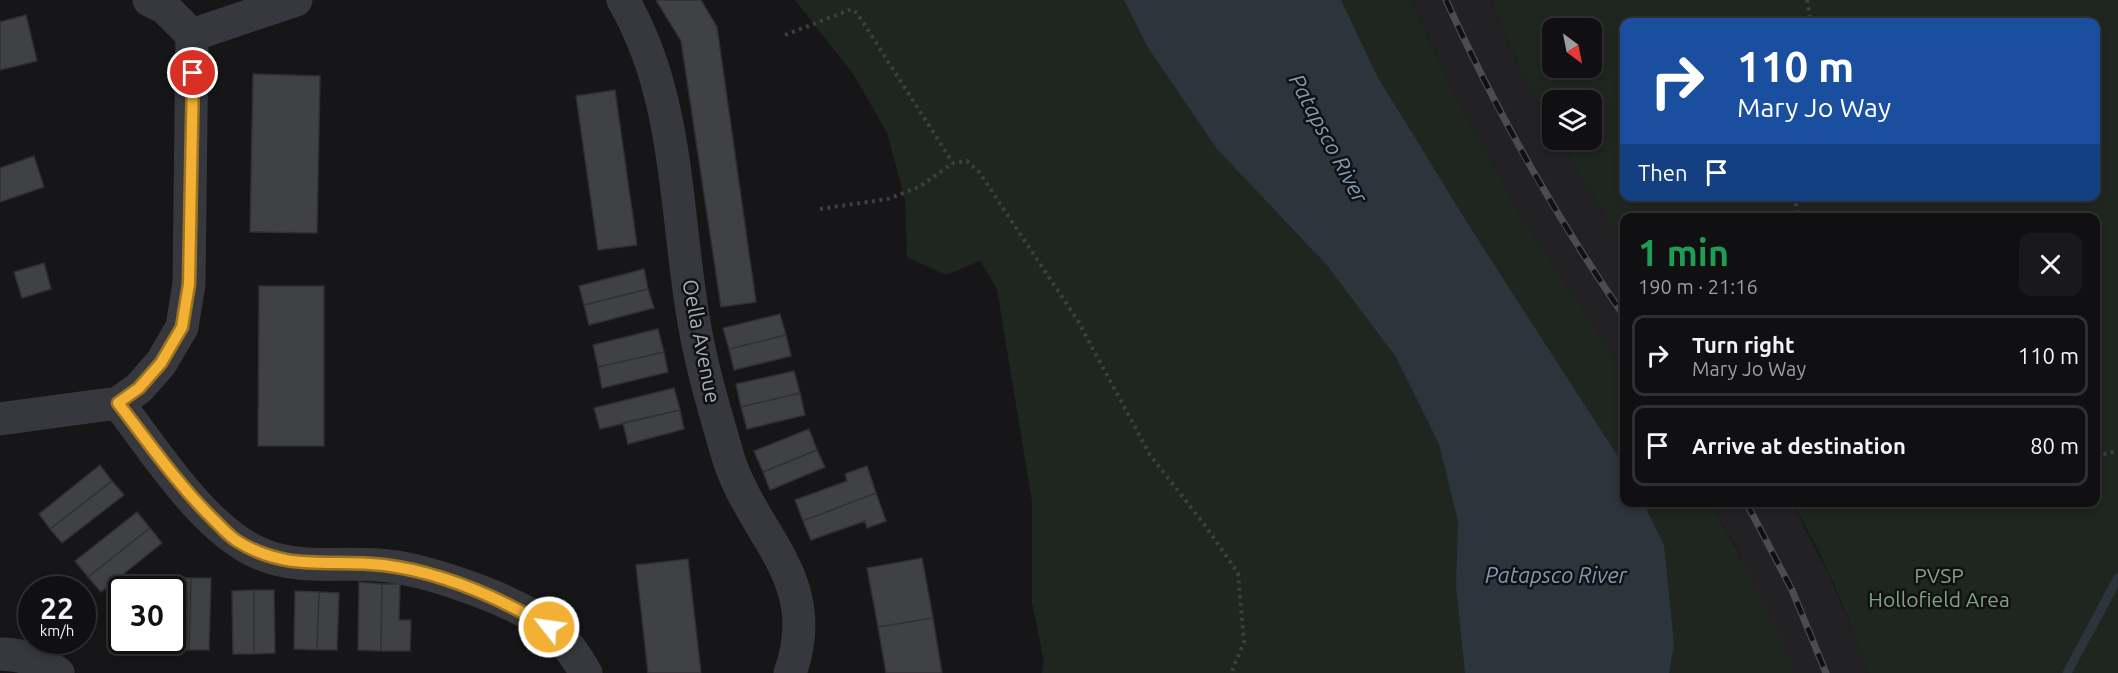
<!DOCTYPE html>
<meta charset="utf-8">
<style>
:root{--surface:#101012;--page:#19191b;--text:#f1f3f6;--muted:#9c9d9f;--line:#303032}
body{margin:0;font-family:Ubuntu,sans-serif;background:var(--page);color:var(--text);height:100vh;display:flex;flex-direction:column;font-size:22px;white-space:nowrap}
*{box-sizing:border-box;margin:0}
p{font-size:20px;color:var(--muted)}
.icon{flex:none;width:33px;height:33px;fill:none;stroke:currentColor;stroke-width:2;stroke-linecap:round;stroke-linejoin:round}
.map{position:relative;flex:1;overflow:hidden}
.details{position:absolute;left:1620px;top:213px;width:480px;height:294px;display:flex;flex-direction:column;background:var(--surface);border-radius:12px;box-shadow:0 3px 9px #0003,0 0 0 2px var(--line)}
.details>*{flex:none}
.banner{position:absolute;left:1620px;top:18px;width:480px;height:183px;border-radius:12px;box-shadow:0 3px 9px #0003,0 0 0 2px var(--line);background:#1a4fa0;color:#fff;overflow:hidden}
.needle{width:39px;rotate:148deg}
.fabs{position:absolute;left:1542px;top:18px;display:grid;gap:12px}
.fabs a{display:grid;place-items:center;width:60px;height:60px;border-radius:12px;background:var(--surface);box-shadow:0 3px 9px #0003,0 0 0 2px var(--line);font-size:30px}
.speed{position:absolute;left:18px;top:576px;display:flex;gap:12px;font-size:30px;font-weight:700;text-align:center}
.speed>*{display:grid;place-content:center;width:78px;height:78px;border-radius:50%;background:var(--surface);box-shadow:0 3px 9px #0003,0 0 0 2px var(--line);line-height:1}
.speed small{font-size:15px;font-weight:400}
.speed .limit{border:3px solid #111;border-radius:9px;background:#fff;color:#111}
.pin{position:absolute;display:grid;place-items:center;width:51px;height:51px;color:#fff;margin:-26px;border:3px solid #fff;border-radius:50%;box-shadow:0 2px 6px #0007}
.me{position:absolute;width:66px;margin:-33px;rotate:300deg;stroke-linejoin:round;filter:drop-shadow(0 0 4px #0008)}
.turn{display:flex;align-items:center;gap:21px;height:126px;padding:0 18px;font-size:27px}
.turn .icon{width:78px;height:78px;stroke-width:2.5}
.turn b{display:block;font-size:42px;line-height:51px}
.then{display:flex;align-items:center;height:57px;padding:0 18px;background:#0003;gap:12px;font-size:22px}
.round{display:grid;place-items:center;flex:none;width:63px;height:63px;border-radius:12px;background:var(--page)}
.head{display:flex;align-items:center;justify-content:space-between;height:102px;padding:0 18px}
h1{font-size:36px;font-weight:600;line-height:45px;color:#1e9e55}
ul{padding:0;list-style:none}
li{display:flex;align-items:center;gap:18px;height:81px;margin:0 12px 9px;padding:0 6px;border:3px solid var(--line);border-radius:12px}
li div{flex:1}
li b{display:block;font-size:22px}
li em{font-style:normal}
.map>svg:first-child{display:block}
.built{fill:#222225}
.green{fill:#1e261f;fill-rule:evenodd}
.water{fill:#2c353c}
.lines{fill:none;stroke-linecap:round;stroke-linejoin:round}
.stream{stroke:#2c353c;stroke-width:9}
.building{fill:#404145;stroke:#303034;stroke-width:1.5}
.path{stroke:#3d3f44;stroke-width:4;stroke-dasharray:3 4.5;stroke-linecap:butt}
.minor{stroke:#37383d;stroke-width:33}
.rail-casing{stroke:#4a4c52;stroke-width:7}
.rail{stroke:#111113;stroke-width:4.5;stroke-dasharray:14;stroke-linecap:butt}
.route-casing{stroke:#9d7322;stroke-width:15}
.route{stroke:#f2b134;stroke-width:10}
.labels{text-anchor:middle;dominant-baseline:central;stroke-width:5;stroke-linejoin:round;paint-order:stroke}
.street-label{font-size:21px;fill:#a8adb8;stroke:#111113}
.park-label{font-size:21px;fill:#7fa381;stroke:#111113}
.water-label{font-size:22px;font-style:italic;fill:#7f9bb3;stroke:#111113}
</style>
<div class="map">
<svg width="2118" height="673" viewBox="0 0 2118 673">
<rect width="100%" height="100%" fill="#161618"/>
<path class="built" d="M1411 0H1490L1518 64 1552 127V140H1560L1580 176 1624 245V371L1519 212 1455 95Z
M1710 503H1792L1828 573 1855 636 1868 673H1794L1764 603 1734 543Z"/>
<path class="green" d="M795 0H1411L1455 95 1519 212 1624 371V502L1710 503C1742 557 1773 613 1794 673H1042L1044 661 1032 603V502L997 289 980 261 946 275 907 257 905 199 887 133 854 75Z
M1490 0H2118V673H1868C1848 615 1824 556 1792 503L2096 502V218H1624V245L1580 176 1560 140H1592V100H1552V127L1518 64ZM1624 22H2096V196H1624ZM1592 28V68H1552V28Z"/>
<path class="water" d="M1124 0H1341L1377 76 1473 232 1624 466V502L1643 503 1664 545 1674 644 1669 673H1465L1456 586 1458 521 1439 444 1396 357 1326 264 1217 149 1147 46Z"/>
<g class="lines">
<path class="stream" d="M2067 673 2118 578"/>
</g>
<path class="building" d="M656 0H701L717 27 756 302 721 307 681 41Z
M26 15 37 61 0 70V22Z
M253 74 320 76 317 233 250 232Z
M615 90 637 245 598 250 576 96Z
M34 156 44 187 0 202V168Z
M44 263 51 289 22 298 14 272Z
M644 269 648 289 584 305 579 286Z
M259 286H324V446H258Z
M648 289 654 308 589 325 584 305Z
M780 314 786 335 729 349 723 328Z
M658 329 664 352 598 367 593 345Z
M786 335 791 356 734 370 729 349Z
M664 352 668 372 602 388 598 367Z
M794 371 800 393 741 407 736 384Z
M674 388 680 410 600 429 594 408Z
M800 393 805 415 747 429 741 407Z
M680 410 684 429 628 444 623 423Z
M809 429 817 450 763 472 754 451Z
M817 450 825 467 770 490 763 472Z
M100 465 112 481 50 529 39 514Z
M867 466 876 493 803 521 795 500 847 481 845 474Z
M112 481 124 495 62 543 50 529Z
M876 493 886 521 867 528 865 521 811 540 803 521Z
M137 512 150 528 88 577 75 561Z
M150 528 162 543 101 592 88 577Z
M922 558 933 618 878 627 867 568Z
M688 559 701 673H648L636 565Z
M168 577 191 578 189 650 166 649 167 640H172V590H168Z
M191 578H211L209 650H189Z
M359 582 382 584 381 651 358 650Z
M382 584H400L399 620H411L410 651H381Z
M254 590H274L275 653 254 654Z
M254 590V654H233L232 591Z
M295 591 319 592 317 650 294 649Z
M319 592 339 593 337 650H317Z
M933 618 942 673H886L878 627Z"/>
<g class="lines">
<path class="path" d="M1807 0 1811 22
M785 35 852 9 857 13 953 163 967 161 979 172 1078 321 1150 455 1204 524 1238 573 1244 642 1231 673
M1794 196 1799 218
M820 209 888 199 919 187 953 163
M2096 456 2118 451"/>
<path class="minor" d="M623 0C680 98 675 214 694 322 701 365 714 408 726 450 748 533 825 576 790 673
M192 35 296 0
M118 403C155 451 205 531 261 554 298 570 340 562 379 565 423 568 514 599 549 627 565 639 576 656 586 673
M0 419 118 403 139 388 161 363 182 327 189 284 192 35 165 8 149 0
M0 654C22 654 40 661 58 673"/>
<defs>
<path id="rail" d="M1446 0C1497 113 1554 214 1624 316
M1746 502 1792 590 1826 673"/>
</defs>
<use href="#rail" class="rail-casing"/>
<use href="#rail" class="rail"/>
</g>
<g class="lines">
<defs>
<path id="route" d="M193 73 189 284 182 327 161 363 139 388 118 403C149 443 178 485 214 520 221 527 229 536 237 541 286 572 330 559 383 565 442 572 498 597 549 627"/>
</defs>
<use href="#route" class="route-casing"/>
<use href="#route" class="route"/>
</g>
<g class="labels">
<g class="street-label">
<text transform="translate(702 341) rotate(79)">Oella Avenue</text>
</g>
<g class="park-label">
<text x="1939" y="575">PVSP<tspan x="1939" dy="24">Hollofield Area</tspan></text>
</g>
<g class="water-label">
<text transform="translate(1329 138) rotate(62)">Patapsco River</text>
<text x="1556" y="574">Patapsco River</text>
</g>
</g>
</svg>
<div class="fabs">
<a><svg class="needle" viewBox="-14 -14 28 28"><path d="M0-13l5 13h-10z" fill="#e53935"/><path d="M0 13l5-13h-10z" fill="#9c9d9f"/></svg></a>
<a><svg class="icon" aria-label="layers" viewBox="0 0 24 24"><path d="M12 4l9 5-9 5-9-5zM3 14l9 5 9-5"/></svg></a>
</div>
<div class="speed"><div>22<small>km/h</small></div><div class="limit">30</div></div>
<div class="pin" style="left:193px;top:73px;background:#d93025"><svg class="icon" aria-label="arrive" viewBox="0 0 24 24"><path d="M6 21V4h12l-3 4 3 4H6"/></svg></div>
<svg class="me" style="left:549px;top:627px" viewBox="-20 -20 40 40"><circle r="17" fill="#f2b134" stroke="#fff" stroke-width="3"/><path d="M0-11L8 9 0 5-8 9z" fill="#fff"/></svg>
<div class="banner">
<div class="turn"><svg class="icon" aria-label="right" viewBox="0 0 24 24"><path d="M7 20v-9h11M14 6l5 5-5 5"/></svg><div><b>110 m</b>Mary Jo Way</div></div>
<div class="then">Then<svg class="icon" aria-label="arrive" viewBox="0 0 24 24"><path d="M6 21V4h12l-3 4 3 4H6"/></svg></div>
</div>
<section class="details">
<div class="head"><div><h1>1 min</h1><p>190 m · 21:16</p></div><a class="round"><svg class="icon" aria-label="close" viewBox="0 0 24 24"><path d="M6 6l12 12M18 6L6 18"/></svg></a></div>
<ul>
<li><svg class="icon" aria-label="right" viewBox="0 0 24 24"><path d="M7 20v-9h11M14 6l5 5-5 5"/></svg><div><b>Turn right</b><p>Mary Jo Way</p></div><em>110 m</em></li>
<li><svg class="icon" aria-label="arrive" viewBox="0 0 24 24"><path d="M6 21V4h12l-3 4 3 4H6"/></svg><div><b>Arrive at destination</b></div><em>80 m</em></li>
</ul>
</section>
</div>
